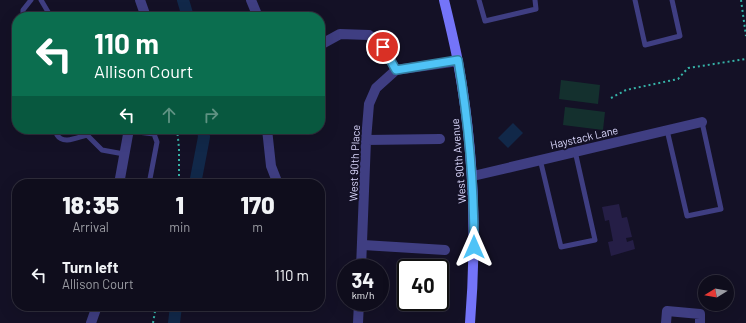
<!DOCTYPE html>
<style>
:root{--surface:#0f0d1c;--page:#181625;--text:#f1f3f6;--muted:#9b9ca3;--line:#2f2d3b}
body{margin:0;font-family:Barlow,sans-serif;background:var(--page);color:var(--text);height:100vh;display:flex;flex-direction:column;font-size:15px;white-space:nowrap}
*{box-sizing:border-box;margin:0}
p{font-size:13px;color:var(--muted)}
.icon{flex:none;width:22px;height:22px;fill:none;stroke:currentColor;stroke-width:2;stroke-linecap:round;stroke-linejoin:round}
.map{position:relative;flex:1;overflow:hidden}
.side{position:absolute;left:12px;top:179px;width:313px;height:132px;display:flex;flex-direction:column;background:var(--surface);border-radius:16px;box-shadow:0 4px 16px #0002,0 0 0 1px var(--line)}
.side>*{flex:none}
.banner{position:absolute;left:12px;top:12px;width:313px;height:122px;border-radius:16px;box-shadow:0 4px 16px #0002,0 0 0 1px var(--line);background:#0b6e4f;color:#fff;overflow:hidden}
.needle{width:26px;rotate:259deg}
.tools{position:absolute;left:698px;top:275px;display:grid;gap:8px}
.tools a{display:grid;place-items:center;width:36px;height:36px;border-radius:50%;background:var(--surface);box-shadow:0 4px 16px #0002,0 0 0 1px var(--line);font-size:20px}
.speed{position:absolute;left:337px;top:259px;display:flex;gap:8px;font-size:20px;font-weight:700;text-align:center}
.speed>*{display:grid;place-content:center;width:52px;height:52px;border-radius:50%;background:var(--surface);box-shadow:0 4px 16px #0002,0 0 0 1px var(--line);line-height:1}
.speed small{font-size:10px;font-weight:400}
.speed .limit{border:2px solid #111;border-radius:6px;background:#fff;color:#111}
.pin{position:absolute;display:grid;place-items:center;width:34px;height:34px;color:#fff;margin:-17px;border:2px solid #fff;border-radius:50%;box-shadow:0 1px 4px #0007}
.me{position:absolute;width:44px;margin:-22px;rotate:0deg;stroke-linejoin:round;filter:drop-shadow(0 0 3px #0008)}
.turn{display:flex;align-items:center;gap:14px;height:84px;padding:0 16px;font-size:18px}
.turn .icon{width:52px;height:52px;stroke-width:2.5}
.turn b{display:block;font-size:28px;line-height:34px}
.lanes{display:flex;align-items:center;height:38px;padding:0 16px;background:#0003;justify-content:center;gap:20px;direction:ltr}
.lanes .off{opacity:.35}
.eta{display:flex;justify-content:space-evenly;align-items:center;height:68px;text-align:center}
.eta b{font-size:24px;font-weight:800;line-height:28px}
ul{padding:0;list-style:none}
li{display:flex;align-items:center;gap:12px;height:56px;padding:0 16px}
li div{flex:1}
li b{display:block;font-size:15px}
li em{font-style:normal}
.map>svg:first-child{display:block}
.green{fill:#14302e}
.water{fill:#112849}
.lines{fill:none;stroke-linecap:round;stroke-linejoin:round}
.canal{stroke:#112849;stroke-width:12}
.building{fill:#251e46}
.path{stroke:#36b2a7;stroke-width:2;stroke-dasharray:2 3;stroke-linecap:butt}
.lane{stroke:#3f3e82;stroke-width:5}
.street{stroke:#3f3e82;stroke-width:10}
.secondary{stroke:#7474f8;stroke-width:10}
.route-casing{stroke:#337fa1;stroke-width:10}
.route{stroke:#4fc3f7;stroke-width:7}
.labels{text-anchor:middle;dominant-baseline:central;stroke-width:4;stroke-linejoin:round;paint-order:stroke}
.street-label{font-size:11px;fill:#dbd8fd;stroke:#141126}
</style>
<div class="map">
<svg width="746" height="323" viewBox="0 0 746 323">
<rect width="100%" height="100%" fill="#141126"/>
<path class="green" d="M561 80 600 85 598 104 559 99Z
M565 107 605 112 603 130 563 125Z"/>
<path class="water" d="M513 123 523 133 508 148 498 138Z"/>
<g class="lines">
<path class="canal" d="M183 0 188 17
M195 184 204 137 203 129
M174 323 176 306"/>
</g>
<path class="building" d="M619 204 622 218 627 217 632 237 626 238 627 242 633 240 635 249 611 256 608 242 613 241 609 220 605 221 602 207Z"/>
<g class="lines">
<path class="path" d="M741 0 746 36
M611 98 626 90 678 79 688 68 746 59
M177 129 179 148V184
M153 323 156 306"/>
<path class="lane" d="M41 0 51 17
M479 0 485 21 536 9 535 0
M635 0 645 45 680 36 672 0
M23 17V10L31 0
M86 129 87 135 102 150 124 154
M667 130 687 216 721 209 702 122
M129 131 154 134 157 142 149 184
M57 135C63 145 78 137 87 135
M540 159 561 247 595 240 575 151"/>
<path class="street" d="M140 0 146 17
M251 0 258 17
M320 45 340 34 369 35 383 47 396 70
M396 70 458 61
M267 129 271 166 278 184
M366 140 440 139
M473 176 702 122
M119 184 129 129
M363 245 445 250
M361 268 366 140 369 104 376 88 396 70
M91 323 97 306
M358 323 359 302
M666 323 667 311 700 314V323"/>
<path class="secondary" d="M444 0C449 21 454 41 458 62 474 149 477 236 470 323"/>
</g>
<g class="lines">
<defs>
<path id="route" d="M383 47 396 70 458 60C469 124 474 182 474 247"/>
</defs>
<use href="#route" class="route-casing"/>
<use href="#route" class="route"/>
</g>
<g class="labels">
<g class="street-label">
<text transform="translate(584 137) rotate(-13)">Haystack Lane</text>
<text transform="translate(458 161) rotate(-95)">West 90th Avenue</text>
<text transform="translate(354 163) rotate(-88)">West 90th Place</text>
</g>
</g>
</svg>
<div class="tools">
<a><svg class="needle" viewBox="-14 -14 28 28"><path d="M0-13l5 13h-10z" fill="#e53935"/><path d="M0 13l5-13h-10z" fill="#9b9ca3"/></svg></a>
</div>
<div class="speed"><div>34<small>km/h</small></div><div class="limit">40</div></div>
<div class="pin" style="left:383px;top:47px;background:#d93025"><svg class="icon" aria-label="arrive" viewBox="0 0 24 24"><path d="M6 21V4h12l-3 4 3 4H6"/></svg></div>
<svg class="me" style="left:474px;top:247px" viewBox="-20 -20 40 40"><path d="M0-17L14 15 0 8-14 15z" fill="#4fc3f7" stroke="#fff" stroke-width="4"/></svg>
<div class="banner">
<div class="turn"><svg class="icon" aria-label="left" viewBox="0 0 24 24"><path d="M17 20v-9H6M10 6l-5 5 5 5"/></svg><div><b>110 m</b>Allison Court</div></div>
<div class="lanes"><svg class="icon" aria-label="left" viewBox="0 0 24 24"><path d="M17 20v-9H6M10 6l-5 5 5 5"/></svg><svg class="icon off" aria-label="ahead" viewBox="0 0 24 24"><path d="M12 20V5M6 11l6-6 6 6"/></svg><svg class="icon off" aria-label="right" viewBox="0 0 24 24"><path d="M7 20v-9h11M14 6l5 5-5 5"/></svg></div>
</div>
<section class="side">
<div class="eta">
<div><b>18:35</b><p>Arrival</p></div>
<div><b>1</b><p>min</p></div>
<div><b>170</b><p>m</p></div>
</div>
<ul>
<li><svg class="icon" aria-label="left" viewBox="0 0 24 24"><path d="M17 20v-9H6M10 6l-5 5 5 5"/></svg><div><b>Turn left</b><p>Allison Court</p></div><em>110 m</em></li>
</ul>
</section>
</div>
